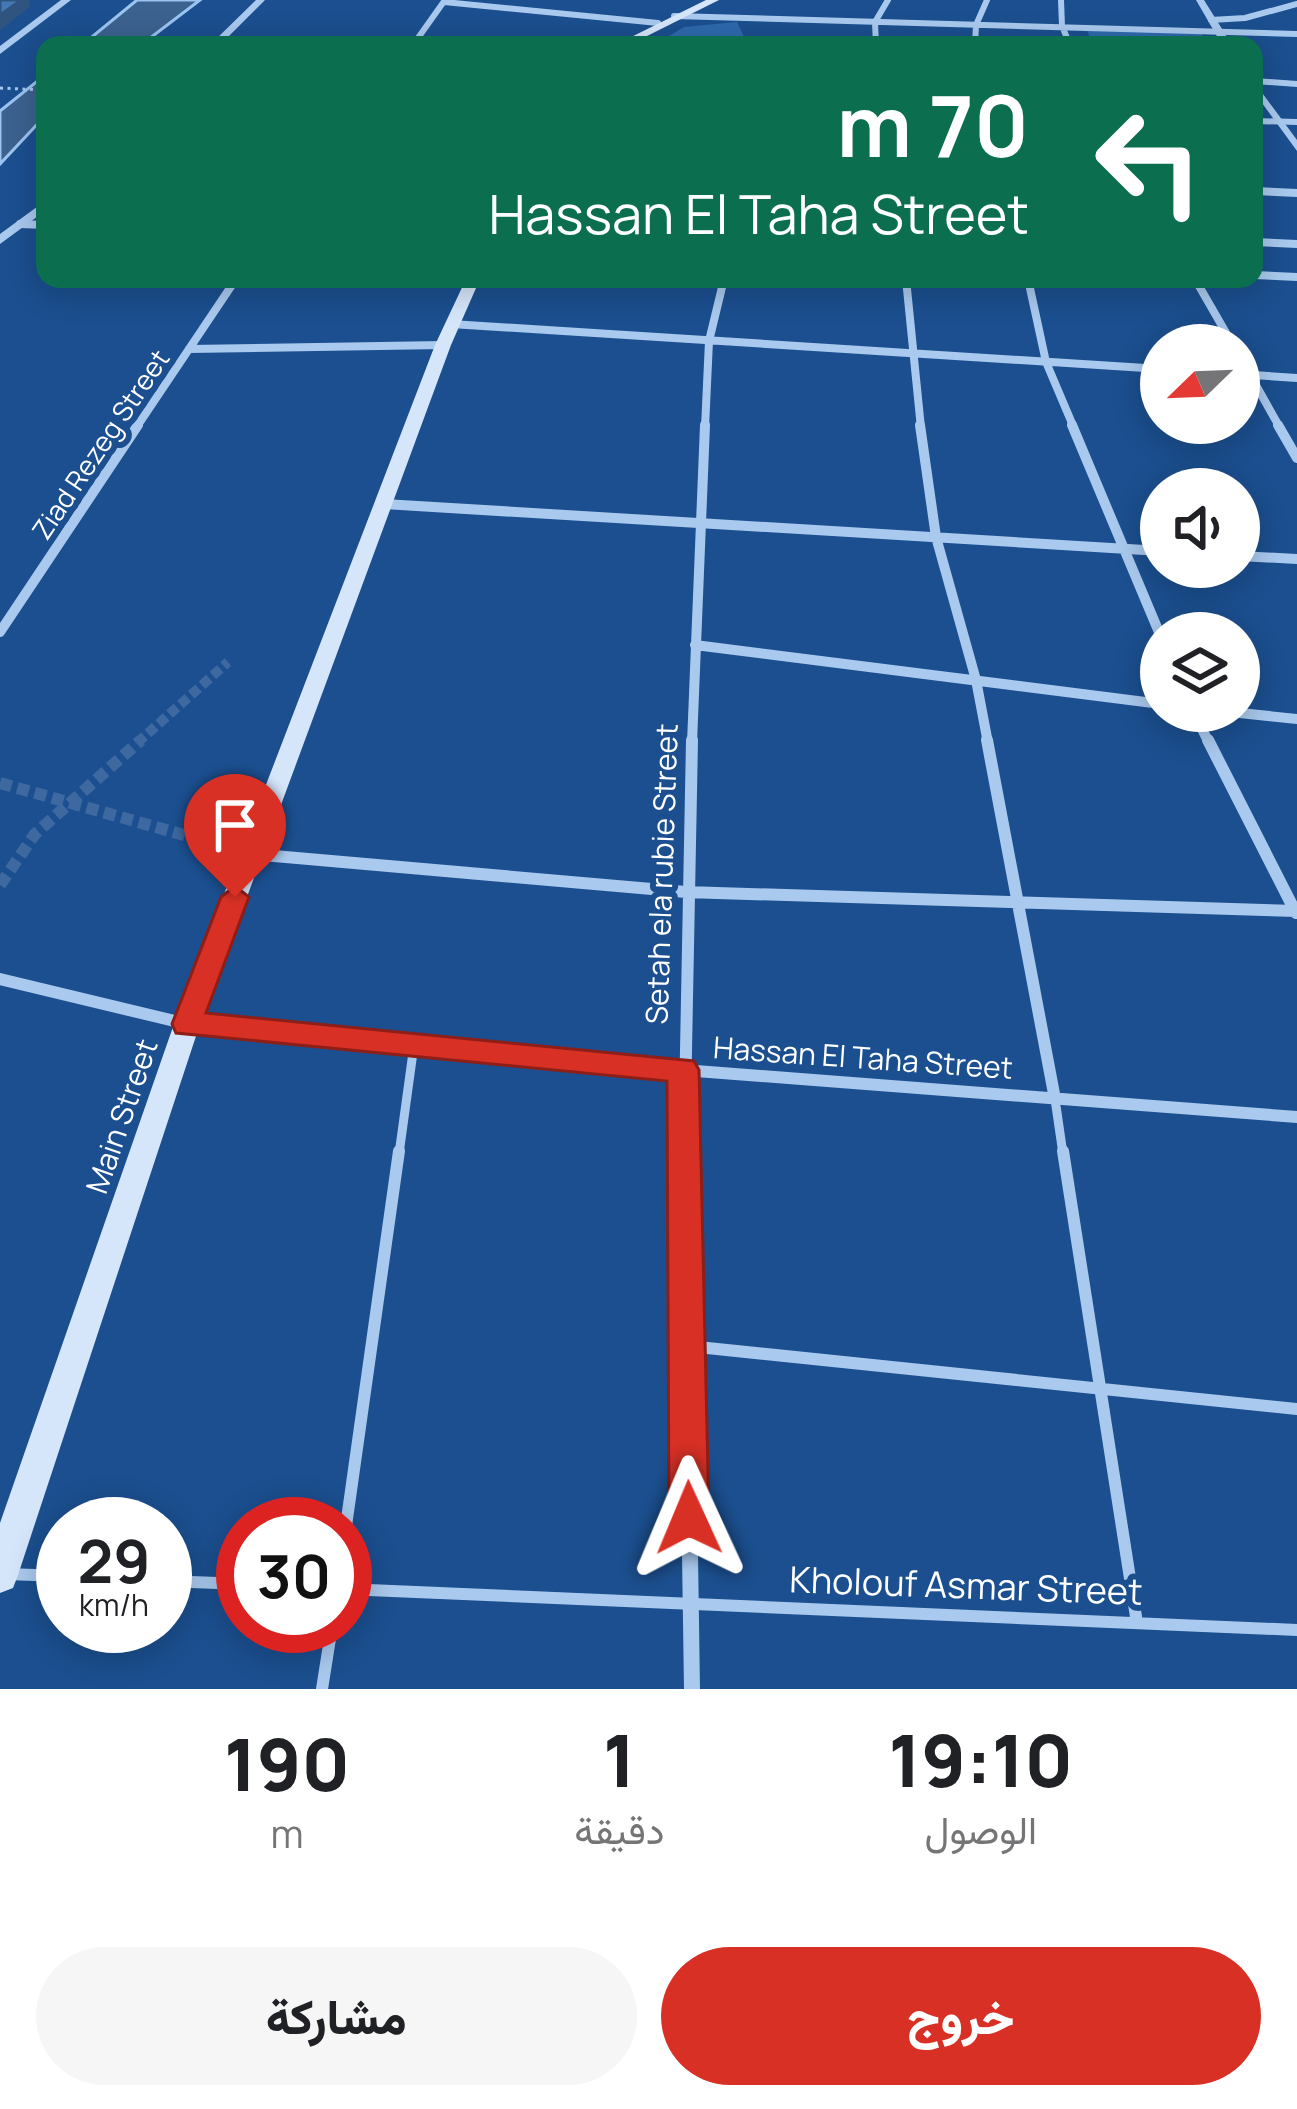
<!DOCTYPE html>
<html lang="ar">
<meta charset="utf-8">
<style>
:root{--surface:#fff;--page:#f6f6f6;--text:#202124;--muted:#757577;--accent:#d93025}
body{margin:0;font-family:Manrope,Vazirmatn,sans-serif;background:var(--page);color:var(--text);direction:rtl;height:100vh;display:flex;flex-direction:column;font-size:45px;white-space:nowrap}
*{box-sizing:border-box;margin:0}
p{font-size:39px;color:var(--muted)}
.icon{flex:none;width:66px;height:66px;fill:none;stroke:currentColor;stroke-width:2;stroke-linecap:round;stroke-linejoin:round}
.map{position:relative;height:1689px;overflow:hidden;direction:ltr}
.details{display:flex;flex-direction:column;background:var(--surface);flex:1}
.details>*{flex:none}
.banner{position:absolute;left:36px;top:36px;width:1227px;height:252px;border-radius:24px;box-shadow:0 6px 30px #0003;direction:rtl;background:#0b6e4f;color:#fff;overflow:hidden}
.needle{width:78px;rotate:247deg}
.buttons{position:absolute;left:1140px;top:324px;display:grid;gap:24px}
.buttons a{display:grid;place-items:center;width:120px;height:120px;border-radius:50%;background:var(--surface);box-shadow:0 6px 30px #0003;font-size:60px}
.speed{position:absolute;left:36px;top:1497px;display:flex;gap:24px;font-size:60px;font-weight:700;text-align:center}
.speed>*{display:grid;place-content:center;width:156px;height:156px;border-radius:50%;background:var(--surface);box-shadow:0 6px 30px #0003;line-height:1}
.speed small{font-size:30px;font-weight:400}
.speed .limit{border:18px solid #d22;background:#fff;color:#111}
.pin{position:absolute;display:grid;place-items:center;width:102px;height:102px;color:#fff;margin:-123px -51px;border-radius:50% 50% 50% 0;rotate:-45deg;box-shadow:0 0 12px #0007}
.pin .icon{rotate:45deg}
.me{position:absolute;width:132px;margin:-66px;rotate:359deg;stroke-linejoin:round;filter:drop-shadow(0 0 9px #0008)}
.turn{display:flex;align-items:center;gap:42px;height:252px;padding:0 36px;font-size:54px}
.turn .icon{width:156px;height:156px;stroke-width:2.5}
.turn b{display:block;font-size:84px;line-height:102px}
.eta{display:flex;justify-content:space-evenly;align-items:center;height:204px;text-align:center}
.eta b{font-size:72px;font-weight:800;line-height:84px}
.button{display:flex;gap:24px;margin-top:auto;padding:24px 36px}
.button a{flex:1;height:138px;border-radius:72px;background:var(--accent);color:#fff;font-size:48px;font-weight:800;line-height:138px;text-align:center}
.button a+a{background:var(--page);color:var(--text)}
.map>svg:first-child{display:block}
.green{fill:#2e69ad}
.water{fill:#3c6290;stroke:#9cc4f0;stroke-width:3}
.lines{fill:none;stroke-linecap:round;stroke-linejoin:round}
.minor-tunnel-far1{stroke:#3d69a0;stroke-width:10;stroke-dasharray:10 4.5;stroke-linecap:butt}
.minor-tunnel{stroke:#3d69a0;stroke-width:12;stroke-dasharray:12 6;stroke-linecap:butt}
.path{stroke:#a9c9ee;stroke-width:3;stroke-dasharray:3 4.5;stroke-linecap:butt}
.service-far1{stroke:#a9c9ee;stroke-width:9}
.service{stroke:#a9c9ee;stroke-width:12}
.minor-far4{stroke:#a9c9ee;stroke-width:6}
.minor-far3{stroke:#a9c9ee;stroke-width:8}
.minor-far2{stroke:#a9c9ee;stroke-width:10}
.minor-far1{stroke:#a9c9ee;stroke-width:12}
.minor{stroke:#a9c9ee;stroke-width:16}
.tertiary{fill:#a9c9ee;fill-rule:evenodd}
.secondary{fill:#d6e6fa;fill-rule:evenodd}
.shaded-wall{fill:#305480}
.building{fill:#4478b7;stroke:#305480;stroke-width:3}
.route{fill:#d93025;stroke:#8d1f18;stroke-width:3}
.labels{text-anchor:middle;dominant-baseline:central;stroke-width:12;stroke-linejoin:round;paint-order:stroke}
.far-street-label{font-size:27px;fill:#fff;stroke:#1b4f8f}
.street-label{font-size:30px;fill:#fff;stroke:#1b4f8f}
.near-street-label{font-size:36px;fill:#fff;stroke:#1b4f8f}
</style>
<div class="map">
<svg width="1297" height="1689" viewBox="0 0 1297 1689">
<rect width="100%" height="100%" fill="#1b4f8f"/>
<path class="green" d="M737 22 748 45H654L684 27Z
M1086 28 1201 33 1209 45H1093Z"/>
<path class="water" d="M137 0H200L141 45H82Z
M45 75V116L0 164V111Z"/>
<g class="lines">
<path class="minor-tunnel-far1" d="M137 743 228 662"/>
<path class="minor-tunnel" d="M0 783 251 854
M0 885 35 834 141 740"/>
<path class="path" d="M0 88 45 90"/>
<path class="service-far1" d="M1055 1099 1063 1154
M399 1154 414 1045"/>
<path class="service" d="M1063 1151 1137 1623
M688 1346 1297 1409
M345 1533 399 1151
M6 1574 63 1576
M165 1581 243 1584
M345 1589 1297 1630
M322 1689 332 1626"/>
<path class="minor-far4" d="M1061 0 1062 26 1070 45
M444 2 658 23
M674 16 1297 34
M1211 20 1245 18 1297 4
M413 45 445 0
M876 45 875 22 888 0
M975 45 976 25 987 0
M1254 81 1297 84
M1254 121 1297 122"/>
<path class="minor-far3" d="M1254 191 1297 193
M20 224 45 225
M1254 242 1297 244
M1254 275 1297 277
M906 279 921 428
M1028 279 1046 362 1074 428
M1195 279 1233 345
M451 324 1161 369
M189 349 443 345
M1239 355 1280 428
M1239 374 1297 378
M136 428 236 279
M705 428 709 341 724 279"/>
<path class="minor-far2" d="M920 425 936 537 976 680 988 743
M1072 425 1161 637
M1278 425 1297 458
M384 504 1161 551
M1239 556 1297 559
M0 632 138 425
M695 645 1161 704
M1193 711 1209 743
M1221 711 1297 719
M692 743 705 425"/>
<path class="minor-far1" d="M987 740 1055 1099
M1208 740 1296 913
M251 854 686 892 1297 911
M0 979 187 1024 683 1070 1297 1117
M684 1154 692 740"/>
<path class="minor" d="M684 1151 692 1689"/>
<path class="tertiary" d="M61 0H71L0 54V46Z
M256 0H265L220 45H210Z
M1196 0H1204L1232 45H1222Z
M1254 82 1297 140V151L1254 92Z
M45 201V211L0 244V234Z"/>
<path class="secondary" d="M706 0H719L629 45H615Z
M466 279H480L451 345 200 1024 18 1575 13 1588 0 1593V1523L174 1024 435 345Z"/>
</g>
<path class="shaded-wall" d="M21 0H29L30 7 0 30V15Z"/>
<path class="building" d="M0 0H21L0 15Z"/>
<path class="route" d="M235 886 249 897 206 1013 694 1061 699 1070 709 1518 703 1532 689 1538 675 1532 669 1518 667 1081 176 1033 172 1024 221 897Z"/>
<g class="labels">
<g class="far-street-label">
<text transform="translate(100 444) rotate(-56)">Ziad Rezeg Street</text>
</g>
<g class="street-label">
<text transform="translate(661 874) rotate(-88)">Setah ela rubie Street</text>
<text transform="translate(863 1057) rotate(4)">Hassan El Taha Street</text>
<text transform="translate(121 1116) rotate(-71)">Main Street</text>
</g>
<g class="near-street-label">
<text transform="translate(966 1585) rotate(2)">Kholouf Asmar Street</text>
</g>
</g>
</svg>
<div class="buttons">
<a><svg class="needle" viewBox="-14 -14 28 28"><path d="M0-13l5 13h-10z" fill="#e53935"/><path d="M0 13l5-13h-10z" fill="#757577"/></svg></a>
<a><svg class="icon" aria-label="sound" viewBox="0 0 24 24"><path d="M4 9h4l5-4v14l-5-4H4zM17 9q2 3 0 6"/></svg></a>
<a><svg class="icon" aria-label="layers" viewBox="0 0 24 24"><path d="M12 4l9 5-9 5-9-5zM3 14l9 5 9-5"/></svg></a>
</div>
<div class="speed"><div>29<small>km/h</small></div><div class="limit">30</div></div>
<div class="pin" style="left:235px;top:897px;background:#d93025"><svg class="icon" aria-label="arrive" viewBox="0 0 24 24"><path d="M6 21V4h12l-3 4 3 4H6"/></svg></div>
<svg class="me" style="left:689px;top:1518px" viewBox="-20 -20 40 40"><path d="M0-17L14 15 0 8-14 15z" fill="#d93025" stroke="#fff" stroke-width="4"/></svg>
<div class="banner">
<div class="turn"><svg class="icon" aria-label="left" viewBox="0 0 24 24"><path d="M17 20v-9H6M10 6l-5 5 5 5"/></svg><div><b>70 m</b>Hassan El Taha Street</div></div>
</div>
</div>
<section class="details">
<div class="eta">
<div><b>19:10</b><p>الوصول</p></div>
<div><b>1</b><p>دقيقة</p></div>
<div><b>190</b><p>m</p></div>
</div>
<div class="button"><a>خروج</a><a>مشاركة</a></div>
</section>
